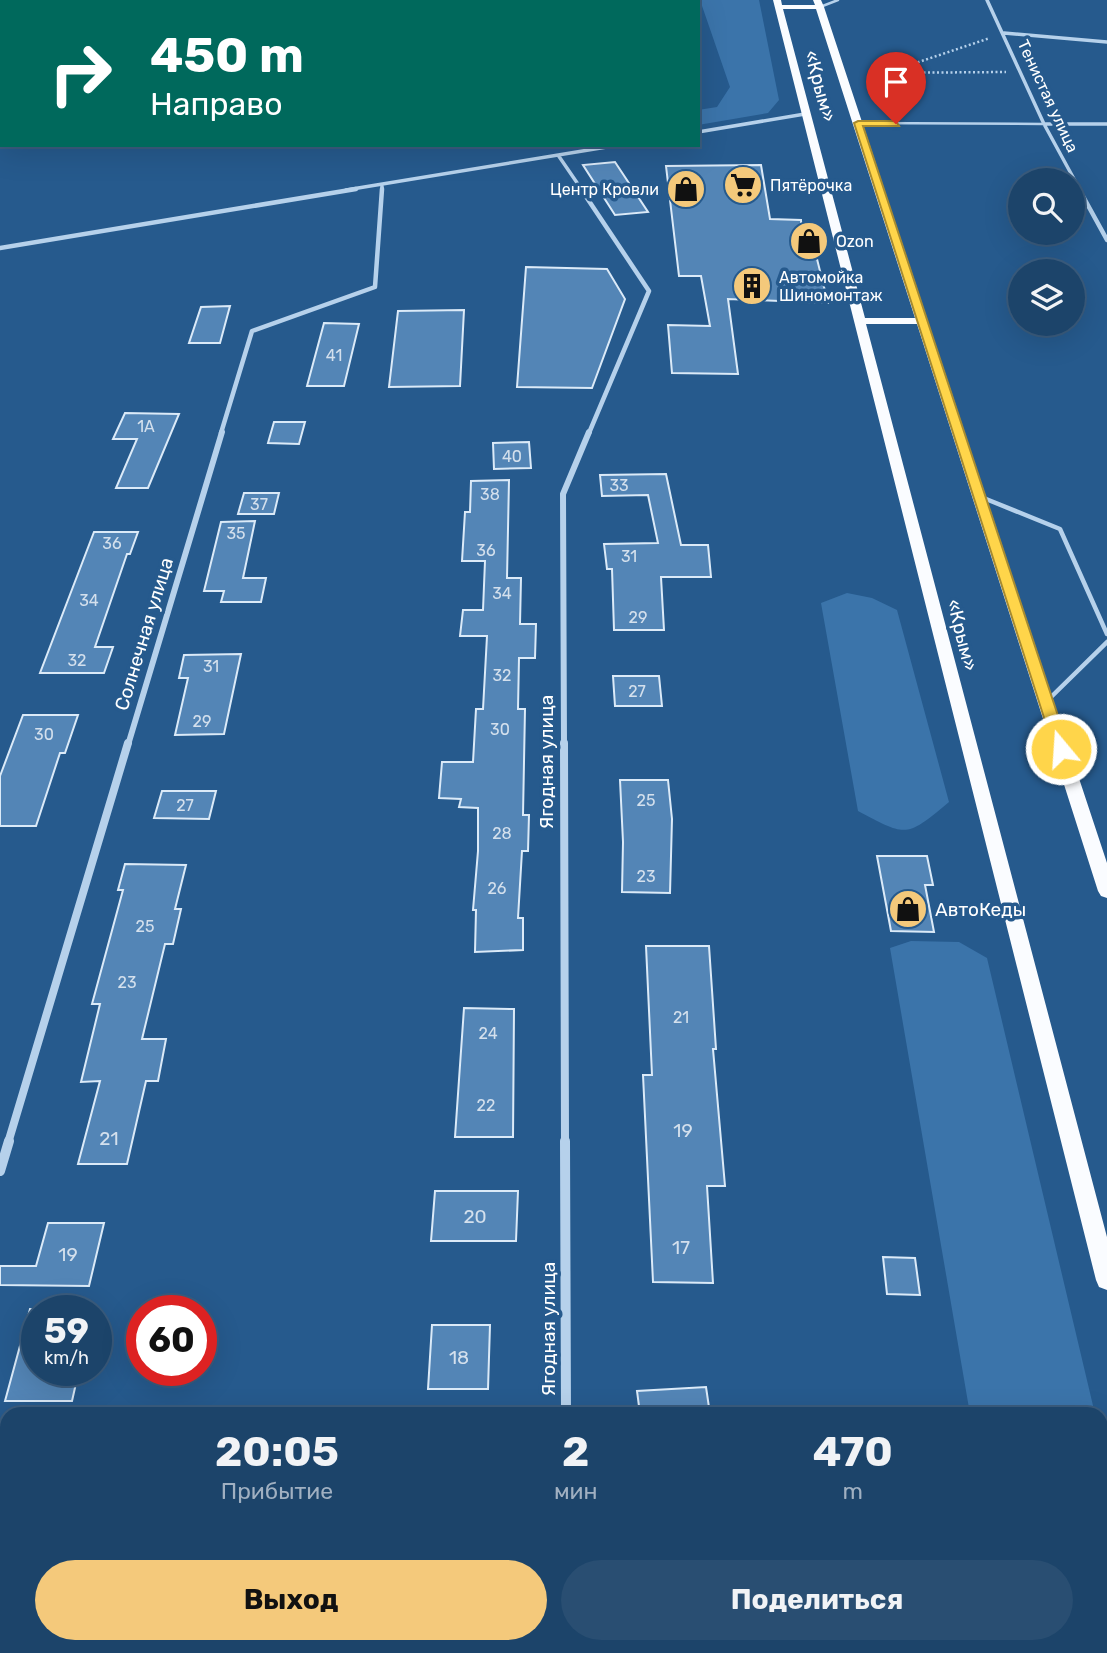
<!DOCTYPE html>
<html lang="ru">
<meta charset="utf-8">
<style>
:root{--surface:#1c446a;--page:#294e72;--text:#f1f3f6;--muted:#a0b0c1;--line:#3a5c7e;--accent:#f4c97b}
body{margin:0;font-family:Rubik,sans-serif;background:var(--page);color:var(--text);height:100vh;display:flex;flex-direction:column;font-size:26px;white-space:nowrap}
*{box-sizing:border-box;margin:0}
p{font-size:23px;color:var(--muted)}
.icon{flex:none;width:38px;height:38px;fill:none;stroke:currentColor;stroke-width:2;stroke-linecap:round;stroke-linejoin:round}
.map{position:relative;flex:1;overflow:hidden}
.sheet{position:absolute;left:0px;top:1407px;width:1108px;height:247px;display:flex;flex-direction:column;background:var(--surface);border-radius:21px 21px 0 0;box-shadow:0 7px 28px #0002,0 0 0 2px var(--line)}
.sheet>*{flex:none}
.top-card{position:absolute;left:0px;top:0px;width:700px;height:147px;box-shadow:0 7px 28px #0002,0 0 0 2px var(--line);background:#00695c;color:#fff;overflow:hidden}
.controls{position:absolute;left:1008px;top:168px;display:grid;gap:14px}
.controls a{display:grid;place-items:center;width:77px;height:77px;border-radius:50%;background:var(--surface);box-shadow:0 7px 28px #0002,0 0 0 2px var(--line);font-size:35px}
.speed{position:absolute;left:21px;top:1295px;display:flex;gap:14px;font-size:35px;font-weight:700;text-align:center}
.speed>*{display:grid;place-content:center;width:91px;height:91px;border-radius:50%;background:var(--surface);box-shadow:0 7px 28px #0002,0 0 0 2px var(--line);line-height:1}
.speed small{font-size:18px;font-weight:400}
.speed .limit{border:10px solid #d22;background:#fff;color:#111}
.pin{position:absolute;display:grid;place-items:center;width:60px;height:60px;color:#fff;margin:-72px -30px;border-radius:50% 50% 50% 0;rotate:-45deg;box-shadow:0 0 7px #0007}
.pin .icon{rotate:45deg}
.me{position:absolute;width:77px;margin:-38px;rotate:342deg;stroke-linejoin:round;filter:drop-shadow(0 0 5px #0008)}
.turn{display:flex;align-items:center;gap:24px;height:147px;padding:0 35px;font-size:32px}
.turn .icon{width:91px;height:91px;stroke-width:2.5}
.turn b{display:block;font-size:49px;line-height:60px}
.eta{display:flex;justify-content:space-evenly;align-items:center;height:119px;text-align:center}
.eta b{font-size:42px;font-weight:700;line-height:49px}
.action{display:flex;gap:14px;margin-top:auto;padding:14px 35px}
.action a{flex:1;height:80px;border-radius:42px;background:var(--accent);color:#111;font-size:28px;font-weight:700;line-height:80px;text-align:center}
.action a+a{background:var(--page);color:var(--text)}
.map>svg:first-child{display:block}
.green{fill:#3b74aa}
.building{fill:#5385b6;stroke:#dbeaf8;stroke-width:2}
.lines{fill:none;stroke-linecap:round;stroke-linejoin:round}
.path{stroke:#b6d1eb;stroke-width:2.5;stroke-dasharray:2 2.5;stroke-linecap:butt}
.service-far1{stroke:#b6d1eb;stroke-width:2.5}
.service{stroke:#b6d1eb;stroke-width:4.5}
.minor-far4{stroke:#b6d1eb;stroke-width:3.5}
.minor-far3{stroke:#b6d1eb;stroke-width:4.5}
.minor-far2{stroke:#b6d1eb;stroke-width:6}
.minor-far1{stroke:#b6d1eb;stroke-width:8}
.minor{stroke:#b6d1eb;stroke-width:10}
.primary{fill:#fafcff;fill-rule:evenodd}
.route{fill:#ffd54a;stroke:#a68a30;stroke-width:2}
.labels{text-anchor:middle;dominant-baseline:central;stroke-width:7;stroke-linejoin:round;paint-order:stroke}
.far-street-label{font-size:16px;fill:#fff;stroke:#265a8d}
.far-poi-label{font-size:16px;fill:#fff;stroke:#265a8d;text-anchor:start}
.number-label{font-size:16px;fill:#d4e0ed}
.street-label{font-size:19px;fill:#fff;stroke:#265a8d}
.poi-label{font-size:19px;fill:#fff;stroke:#265a8d;text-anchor:start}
.near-number-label{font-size:19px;fill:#d4e0ed}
</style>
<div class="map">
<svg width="1107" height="1653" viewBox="0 0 1107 1653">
<rect width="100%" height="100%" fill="#265a8d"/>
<path class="green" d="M700 0H759L779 100 768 113 698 125V110L717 107 730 87Z
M847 593 872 598 897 610 949 802C906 838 907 837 858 811L821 603Z
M911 941 959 942 987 958 1095 1414H970L890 948Z
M1101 1438 1107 1464V1653H1011L1009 1647H1101Z"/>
<path class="building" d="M615 162 648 212 615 215 583 165Z
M761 165 770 219 801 220 802 239H812L828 303 728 299 738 374 672 373 668 325 710 326 701 276H679L666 166Z
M526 267 607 269 625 299 592 388 517 387Z
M230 306 220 343H189L201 307Z
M464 310 460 386 389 387 398 311Z
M324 323 359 324 344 386H307Z
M125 413 179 414 148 488H116L137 439H113Z
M274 422H305L299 444 268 443Z
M529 442 531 468 494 469 493 443Z
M666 474 681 545H708L711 577H661L664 630H614L612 569H607L604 544 658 543 648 495 602 496 600 475Z
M509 480 507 578H521L520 624H536L535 658H519L518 709H525L523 815H529L528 851H522L518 918H523V950L475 952 476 910H473L478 851V808L459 807 461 799 439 798 442 762H473L476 709H483L487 636H460L463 610H483L485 561H462L465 512H470L471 481Z
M244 493H279L274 514H238Z
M255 521 243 578H266L261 602H221L224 591H204L221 522Z
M94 532H138L130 554H127L95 647H113L104 673H40Z
M241 654 224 734 175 735 188 678H179L184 655Z
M613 676H659L662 706H615Z
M23 715H78L65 753H60L36 826H0V776Z
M620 780H668L672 819 670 893 622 892 623 842Z
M162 791H216L209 819 154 818Z
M877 856H927L933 885H925L934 932 891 931Z
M125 864 186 865 175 909H181L173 944H165L142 1039H166L158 1081H146L127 1164H78L100 1081 81 1082 100 1004H92L123 890H118Z
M646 946H709L716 1049H713L725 1186H707L713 1283 653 1282 643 1075H652Z
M464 1008 514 1009 513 1137H455Z
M435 1191H518L516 1241H431Z
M48 1223H104L89 1286 0 1285V1266H36Z
M883 1257 915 1258 920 1295 887 1294Z
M30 1309 37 1310V1370H79L72 1401H5Z
M432 1325H490L488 1389H428Z
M706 1387 710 1414H640L637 1391Z"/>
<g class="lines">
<path class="path" d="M892 71 990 38
M874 73 1006 72"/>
<path class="service-far1" d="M820 7 838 0
M858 123 1044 124"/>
<path class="service" d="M981 497 1060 529 1107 634
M1048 700 1107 642"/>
<path class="minor-far4" d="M987 0 1044 124 1080 190
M1004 33 1107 42
M1044 124H1107
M698 132 805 114
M558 155 582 190
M346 190 619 145
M382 190V185"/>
<path class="minor-far3" d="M581 189 649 291 589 433
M1079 189 1107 240
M0 248 356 189
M221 433 252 331 375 287 382 189"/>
<path class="minor-far2" d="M128 745 222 432
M564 745 563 494 589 432"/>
<path class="minor-far1" d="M564 743 565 1143
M8 1143 128 743"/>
<path class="minor" d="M565 1141 566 1414
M0 1171 9 1141
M567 1647V1653"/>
<path class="primary" d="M773 0H781L782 5H815L813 0H821L824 7 1107 863V898L1101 896 1098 891 917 324H866L1107 1237V1290L1099 1287 1096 1280ZM783 9H816L915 318H865Z"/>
</g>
<path class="route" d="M896 121 899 126H863L1069 749 1061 754 1054 749 854 123 858 121Z"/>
<defs>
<symbol id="supermarket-disc" viewBox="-11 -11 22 22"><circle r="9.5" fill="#f4c97b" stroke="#265a8d"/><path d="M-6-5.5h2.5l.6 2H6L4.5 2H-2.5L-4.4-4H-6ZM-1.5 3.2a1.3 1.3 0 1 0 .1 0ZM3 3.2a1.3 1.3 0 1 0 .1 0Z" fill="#111"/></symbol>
<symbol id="shop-disc" viewBox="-11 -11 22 22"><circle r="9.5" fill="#f4c97b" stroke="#265a8d"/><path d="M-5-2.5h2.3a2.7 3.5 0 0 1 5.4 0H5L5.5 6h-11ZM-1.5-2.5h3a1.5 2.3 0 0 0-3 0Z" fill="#111"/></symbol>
<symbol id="building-disc" viewBox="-11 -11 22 22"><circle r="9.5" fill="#f4c97b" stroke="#265a8d"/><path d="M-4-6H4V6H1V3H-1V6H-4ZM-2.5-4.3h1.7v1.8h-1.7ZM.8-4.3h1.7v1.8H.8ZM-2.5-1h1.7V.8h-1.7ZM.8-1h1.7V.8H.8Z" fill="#111"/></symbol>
</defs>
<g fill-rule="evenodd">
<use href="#supermarket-disc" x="721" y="163" width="44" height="44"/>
<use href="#shop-disc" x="664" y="167" width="44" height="44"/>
<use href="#shop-disc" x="787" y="219" width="44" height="44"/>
<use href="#building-disc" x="730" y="264" width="44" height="44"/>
<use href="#shop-disc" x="886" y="887" width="44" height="44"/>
</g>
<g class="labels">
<g class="far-street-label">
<text transform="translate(1048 96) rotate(65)">Тенистая улица</text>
</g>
<g class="far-poi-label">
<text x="770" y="185">Пятёрочка</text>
<text x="659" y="189" text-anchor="end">Центр Кровли</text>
<text x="836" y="241">Ozon</text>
<text x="779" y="277">Автомойка<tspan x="779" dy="18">Шиномонтаж</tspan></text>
</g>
<g class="number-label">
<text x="334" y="355">41</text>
<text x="146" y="426">1А</text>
<text x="512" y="456">40</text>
<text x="619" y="485">33</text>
<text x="490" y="494">38</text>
<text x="259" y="504">37</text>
<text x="236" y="533">35</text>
<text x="112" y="543">36</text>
<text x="486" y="550">36</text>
<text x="629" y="556">31</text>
<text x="502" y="593">34</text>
<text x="89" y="600">34</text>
<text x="638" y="617">29</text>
<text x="77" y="660">32</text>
<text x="211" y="666">31</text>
<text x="502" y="675">32</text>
<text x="637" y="691">27</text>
<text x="202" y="721">29</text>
<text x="500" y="729">30</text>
<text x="44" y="734">30</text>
<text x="646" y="800">25</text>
<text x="185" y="805">27</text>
<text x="502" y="833">28</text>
<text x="646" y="876">23</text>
<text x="497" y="888">26</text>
<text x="145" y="926">25</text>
<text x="127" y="982">23</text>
<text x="681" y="1017">21</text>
<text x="488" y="1033">24</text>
<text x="486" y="1105">22</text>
</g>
<g class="street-label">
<text transform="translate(820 86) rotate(75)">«Крым»</text>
<text transform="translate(144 634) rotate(-73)">Солнечная улица</text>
<text transform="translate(962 635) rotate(76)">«Крым»</text>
<text transform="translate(546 762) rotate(-90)">Ягодная улица</text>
<text transform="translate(548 1329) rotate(-90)">Ягодная улица</text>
</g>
<g class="poi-label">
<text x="935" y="909">АвтоКеды</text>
</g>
<g class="near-number-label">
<text x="683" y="1130">19</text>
<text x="109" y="1138">21</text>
<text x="475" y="1216">20</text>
<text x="681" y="1247">17</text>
<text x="68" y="1254">19</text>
<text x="459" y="1357">18</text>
</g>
</g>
</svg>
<div class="controls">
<a><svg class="icon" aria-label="search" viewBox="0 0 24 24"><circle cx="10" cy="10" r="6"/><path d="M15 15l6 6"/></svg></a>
<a><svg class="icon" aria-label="layers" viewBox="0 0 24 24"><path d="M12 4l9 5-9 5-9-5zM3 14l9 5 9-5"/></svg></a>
</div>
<div class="speed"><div>59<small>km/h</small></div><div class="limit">60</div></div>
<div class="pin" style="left:896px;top:124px;background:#d93025"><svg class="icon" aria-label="arrive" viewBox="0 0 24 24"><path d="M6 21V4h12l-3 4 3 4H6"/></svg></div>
<svg class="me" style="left:1061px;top:749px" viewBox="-20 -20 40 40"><circle r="17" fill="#ffd54a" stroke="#fff" stroke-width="3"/><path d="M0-11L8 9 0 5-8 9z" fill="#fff"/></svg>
<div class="top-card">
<div class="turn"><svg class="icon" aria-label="right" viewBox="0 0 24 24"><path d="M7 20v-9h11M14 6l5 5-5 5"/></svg><div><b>450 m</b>Направо</div></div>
</div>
<section class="sheet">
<div class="eta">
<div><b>20:05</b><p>Прибытие</p></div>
<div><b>2</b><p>мин</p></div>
<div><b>470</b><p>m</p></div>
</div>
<div class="action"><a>Выход</a><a>Поделиться</a></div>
</section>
</div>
